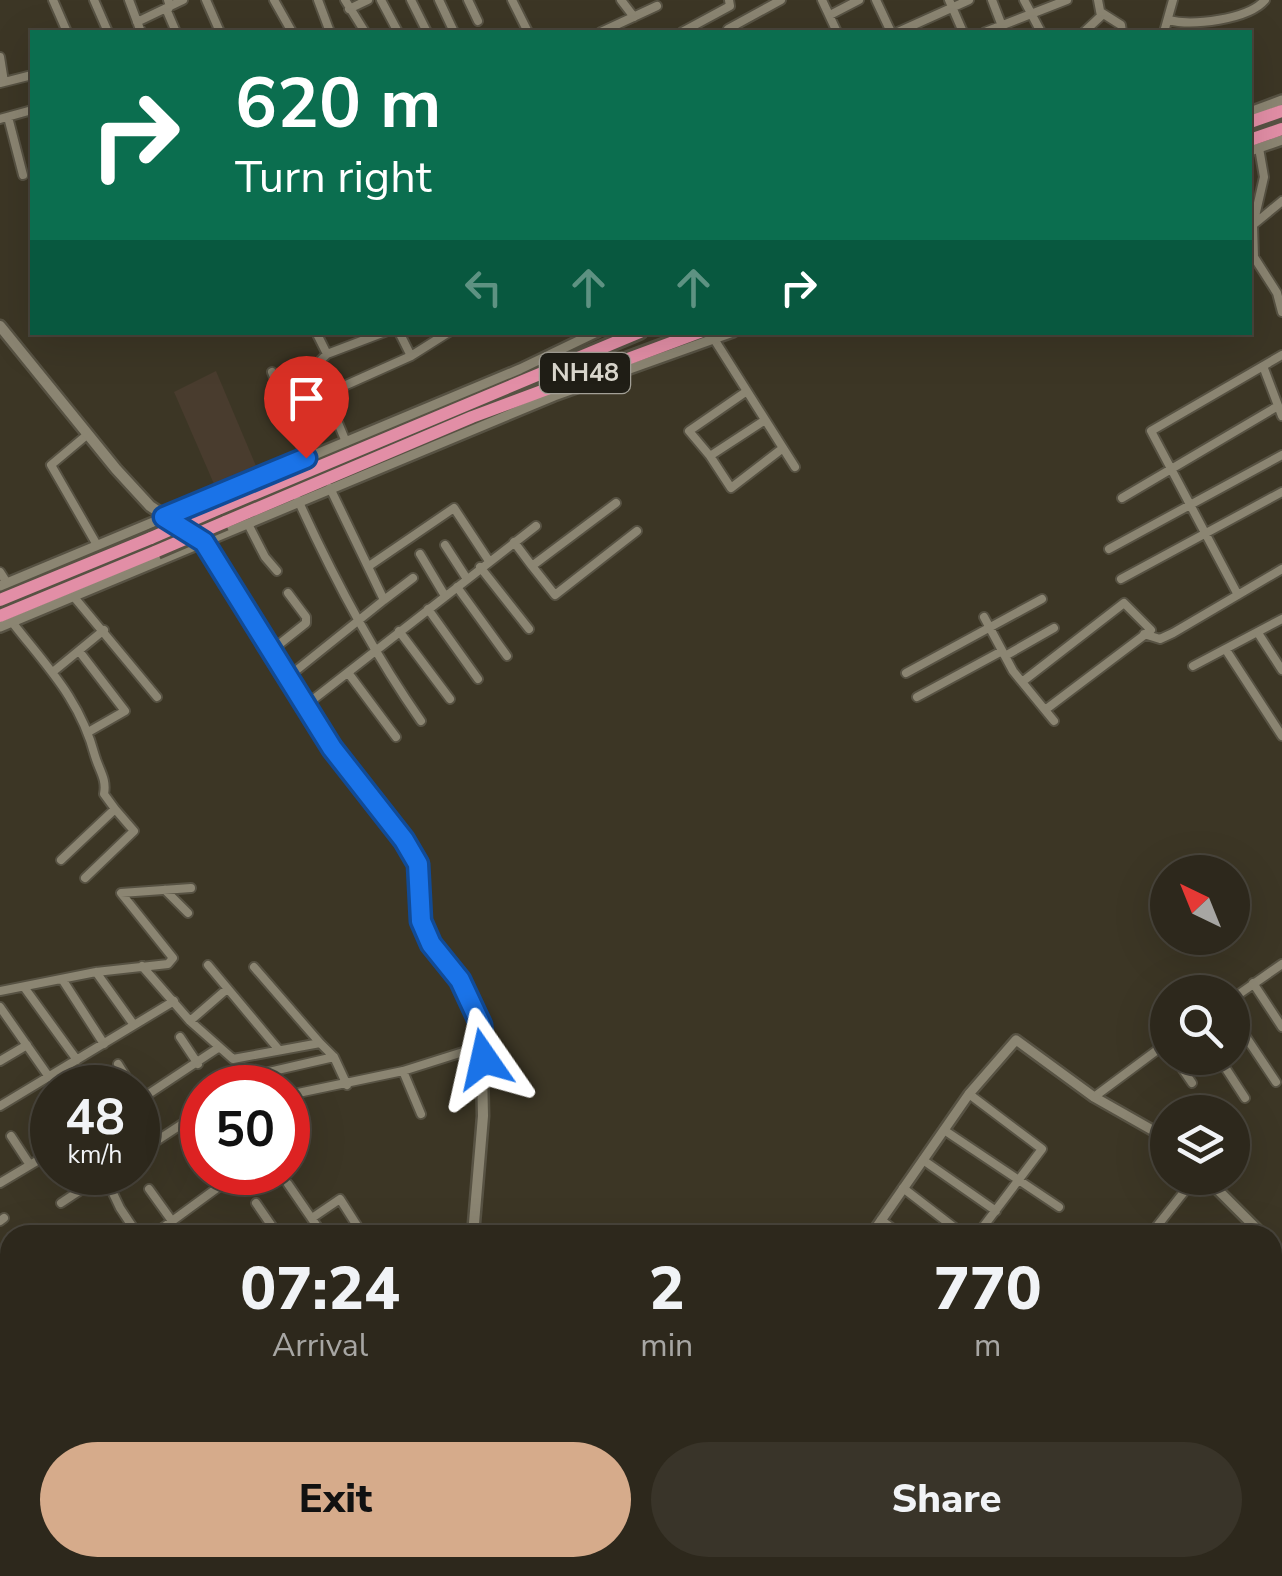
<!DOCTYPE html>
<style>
:root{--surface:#2d281c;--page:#393429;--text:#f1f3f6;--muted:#a7a6a3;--line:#48443b;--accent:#d6ab8b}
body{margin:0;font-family:"Nunito Sans",sans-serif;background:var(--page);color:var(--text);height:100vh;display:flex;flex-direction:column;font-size:38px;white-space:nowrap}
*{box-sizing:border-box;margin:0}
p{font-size:32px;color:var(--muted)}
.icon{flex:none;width:55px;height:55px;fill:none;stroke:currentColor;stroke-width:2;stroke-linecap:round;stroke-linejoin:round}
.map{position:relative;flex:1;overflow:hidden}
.side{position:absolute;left:0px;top:1225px;width:1282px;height:352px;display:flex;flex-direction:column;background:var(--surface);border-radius:30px 30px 0 0;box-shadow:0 10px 40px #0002,0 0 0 2px var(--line)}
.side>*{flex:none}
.top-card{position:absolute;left:30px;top:30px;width:1222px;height:305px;border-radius:0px;box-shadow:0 10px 40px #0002,0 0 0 2px var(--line);background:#0b6e4f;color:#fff;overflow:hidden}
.needle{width:65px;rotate:317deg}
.tools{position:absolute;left:1150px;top:855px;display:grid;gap:20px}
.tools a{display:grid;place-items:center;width:100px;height:100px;border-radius:50%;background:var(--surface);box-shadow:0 10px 40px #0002,0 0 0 2px var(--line);font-size:50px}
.speed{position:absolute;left:30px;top:1065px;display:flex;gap:20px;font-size:50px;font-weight:700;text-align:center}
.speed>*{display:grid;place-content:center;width:130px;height:130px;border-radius:50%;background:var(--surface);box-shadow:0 10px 40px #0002,0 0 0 2px var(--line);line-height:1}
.speed small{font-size:25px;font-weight:400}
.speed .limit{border:15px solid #d22;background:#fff;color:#111}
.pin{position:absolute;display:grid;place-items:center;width:85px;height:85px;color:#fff;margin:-102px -42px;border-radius:50% 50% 50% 0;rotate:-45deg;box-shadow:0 0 10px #0007}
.pin .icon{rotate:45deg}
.me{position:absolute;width:110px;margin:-55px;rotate:349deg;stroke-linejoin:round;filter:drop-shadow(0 0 8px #0008)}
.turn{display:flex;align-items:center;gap:35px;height:210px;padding:0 40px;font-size:45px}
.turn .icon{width:130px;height:130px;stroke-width:2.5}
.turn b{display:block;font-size:70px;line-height:85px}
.lanes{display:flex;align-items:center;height:95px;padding:0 40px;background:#0003;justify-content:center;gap:50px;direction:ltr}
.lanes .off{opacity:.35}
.eta{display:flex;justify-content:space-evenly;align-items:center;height:170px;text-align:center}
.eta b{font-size:60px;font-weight:800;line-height:70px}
.cta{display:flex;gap:20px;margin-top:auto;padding:20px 40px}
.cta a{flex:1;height:115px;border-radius:60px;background:var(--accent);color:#111;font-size:40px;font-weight:800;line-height:115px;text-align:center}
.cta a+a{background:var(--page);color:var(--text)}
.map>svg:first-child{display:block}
.medical{fill:#493c2e}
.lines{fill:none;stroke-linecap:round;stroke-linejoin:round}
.minor-casing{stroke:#575243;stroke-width:12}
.tertiary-casing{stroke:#575243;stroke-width:14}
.secondary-casing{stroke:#575243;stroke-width:15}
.motorway-casing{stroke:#575243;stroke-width:18}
.minor{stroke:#8b8572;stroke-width:8}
.tertiary{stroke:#8b8572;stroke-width:9}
.secondary{stroke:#8b8572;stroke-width:10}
.motorway{stroke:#e28ea6;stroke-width:12}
.motorway-bridge-casing{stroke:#575243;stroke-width:18;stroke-linecap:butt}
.motorway-bridge{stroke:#e28ea6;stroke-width:12}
.route-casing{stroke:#114b97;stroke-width:25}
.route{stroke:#1a73e8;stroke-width:18}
.labels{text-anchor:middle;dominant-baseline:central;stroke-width:10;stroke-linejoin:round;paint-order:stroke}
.shield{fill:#201e16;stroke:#a3a097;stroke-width:2.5}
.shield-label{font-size:25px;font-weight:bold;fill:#dbd8ce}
</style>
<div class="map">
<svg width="1282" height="1576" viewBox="0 0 1282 1576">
<rect width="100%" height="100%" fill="#3c3625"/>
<path class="medical" d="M216 371 256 466 214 484 174 392Z"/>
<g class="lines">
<defs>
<path id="minor" d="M53 0 67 32
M94 0 108 32
M129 0 141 32
M168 0 170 6 167 11 176 32
M206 0 220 32
M274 0 292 32
M318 0 330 32
M345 0 365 32
M381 0 398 32
M411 0 427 32
M439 0 454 32
M468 0 478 21
M512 0 528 32
M621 0 634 17
M822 0 837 32
M876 0 891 32
M949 0 963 32
M992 0 1002 26
M1024 0 1041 32
M349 9 368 0
M1102 13 1121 25 1122 32
M830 15 859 0
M1168 20C1192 26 1248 20 1265 0
M137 22 183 0
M728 29 781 0
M601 32 657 6
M682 32 730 6 729 0
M898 32 969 0
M985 32 1067 0
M1084 32 1101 16 1098 0
M1164 32 1173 0
M0 57 4 82
M0 83 32 75
M8 117 23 175
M0 119 32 110
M1282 201 1253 225 1254 257 1277 293 1282 312
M1253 225 1264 177 1259 148
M316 332 327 354 385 332
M399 332 411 356
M714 339 783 448 731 488 710 456 765 420
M1263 366 1282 416
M272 372 306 458
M326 394 314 367 327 354
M283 399 321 383
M88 434 51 465 97 545
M346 442 326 394 411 356 449 332
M783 448 795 467
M710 456 689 431 747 391
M330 488 384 600 413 578
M1122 498 1278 406
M298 500C333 577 372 651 421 721
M248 524 265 557 277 571
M514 542 532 566 616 503
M445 545 467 579
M1109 549 1282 455
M420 554 445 596
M369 566 454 508 489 561
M532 566 555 595 637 531
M480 567 529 629
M0 572 7 583
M1121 579 1282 492
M457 587 507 656
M1238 595 1151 431 1282 355
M74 597 157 697
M428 609 478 679
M984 617 1013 671 1054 721
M12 622C47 667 80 699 95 756 99 770 107 779 104 794L115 809 61 860
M399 631 450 699
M1258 633 1282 670
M1144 634 1160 639 1173 633 1282 569
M272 650 306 623V617L288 593
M1226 650 1282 736
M79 651 125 711 90 731
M1005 656 1054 628
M1193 666 1282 619
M54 671 104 630
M906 673 1042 599
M349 674 396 737
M288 677 384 600
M1022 682 1124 603 1151 630 1045 710
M917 697 1002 651
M306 705 536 526
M85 878 134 831 115 809
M165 890 188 913
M208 965 279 1050
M142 966 190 1021 233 1059 320 1043 334 1057 347 1085
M254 967 320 1043
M96 972 134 1025
M62 979 104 1044
M1253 983 1282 1027
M24 987 77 1060
M0 991 96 972 168 964 173 958 121 893 191 888
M1232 999 1282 964
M0 1007 49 1077
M1232 1016 1276 1082
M190 1021 227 989
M180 1037 198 1064
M1175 1058 1192 1083
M1219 1058 1245 1098
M0 1061 27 1045
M118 1064 133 1088
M403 1071 421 1114
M93 1084 95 1088
M234 1088 247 1077 334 1057
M298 1093 403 1071 482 1046
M969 1094 1042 1149 977 1235
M1094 1097 1168 1042
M138 1101 218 1048
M0 1106 174 1001
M944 1130 1059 1207
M11 1136 30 1165
M138 1153 202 1111
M923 1160 996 1211
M103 1172 120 1208 138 1235
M0 1183 52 1152
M288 1184 323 1235
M903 1188 964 1235
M149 1189 172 1221
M61 1203 108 1172
M256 1203 278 1235
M312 1218 340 1199 363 1235
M881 1220 901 1235
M0 1221 4 1218
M153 1235 239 1172
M1150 1235 1195 1178
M1272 1307 1282 1308
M1272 1339 1282 1347
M0 1362 10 1352
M1272 1386 1282 1394
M0 1409 10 1421
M1272 1448 1282 1436
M0 1548 10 1543
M113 1568 118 1576
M215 1568 221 1574 233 1568
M258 1568 265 1576
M314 1568 321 1576
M367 1568 374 1576
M377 1568 384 1576
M471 1568 480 1576
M610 1568 618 1576
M657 1568 665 1576
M1215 1568 1221 1576
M283 1576 300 1568
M564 1576 574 1568
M744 1576 753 1568
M887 1576 895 1568
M924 1576 933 1568
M1018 1576 1027 1568
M1073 1576 1083 1568"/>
<path id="tertiary" d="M1250 112 1282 100
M1250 151 1282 140
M0 586 520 369 597 332
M0 627 554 396 733 332
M1206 1178 1263 1235
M871 1235 969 1094 1016 1040 1094 1097 1168 1139
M1272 1245 1282 1254
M0 1441 10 1466
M36 1568 39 1576"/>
<path id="secondary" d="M0 326 116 469 150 506 204 542 332 748 404 839 418 864 421 921 431 944 460 980 481 1025 483 1116 473 1235
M836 1568 845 1576"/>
<path id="motorway" d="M1250 122 1282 111
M1250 140 1282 129
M218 509 640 332
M225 522 472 417 700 332
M0 600 151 538
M0 616 157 551"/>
</defs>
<use href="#minor" class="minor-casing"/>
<use href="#tertiary" class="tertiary-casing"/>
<use href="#secondary" class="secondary-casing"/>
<use href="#motorway" class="motorway-casing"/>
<use href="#minor" class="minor"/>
<use href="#tertiary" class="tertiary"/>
<use href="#secondary" class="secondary"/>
<use href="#motorway" class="motorway"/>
<defs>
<path id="motorway-bridge" d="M151 538 218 509
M157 551 225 522"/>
</defs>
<use href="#motorway-bridge" class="motorway-bridge-casing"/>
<use href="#motorway-bridge" class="motorway-bridge"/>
</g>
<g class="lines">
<defs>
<path id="route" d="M306 458 164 517 204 542 332 748 404 840 418 864 421 921 431 944 460 980 481 1025 484 1059"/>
</defs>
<use href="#route" class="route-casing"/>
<use href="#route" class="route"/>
</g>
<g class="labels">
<rect class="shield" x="540" y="353" width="90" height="40" rx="8"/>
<g class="shield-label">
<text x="585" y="373">NH48</text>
</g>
</g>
</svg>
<div class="tools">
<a><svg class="needle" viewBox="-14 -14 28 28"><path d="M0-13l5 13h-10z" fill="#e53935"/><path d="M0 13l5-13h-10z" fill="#a7a6a3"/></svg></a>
<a><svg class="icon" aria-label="search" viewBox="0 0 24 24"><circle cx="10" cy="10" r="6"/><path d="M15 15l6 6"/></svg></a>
<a><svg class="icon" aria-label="layers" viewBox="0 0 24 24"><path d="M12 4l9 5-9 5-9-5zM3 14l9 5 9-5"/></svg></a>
</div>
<div class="speed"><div>48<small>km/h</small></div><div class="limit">50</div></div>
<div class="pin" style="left:306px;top:458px;background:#d93025"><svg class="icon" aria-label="arrive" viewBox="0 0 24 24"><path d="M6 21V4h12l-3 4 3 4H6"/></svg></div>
<svg class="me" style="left:484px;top:1059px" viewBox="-20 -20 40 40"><path d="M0-17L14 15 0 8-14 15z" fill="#1a73e8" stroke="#fff" stroke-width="4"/></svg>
<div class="top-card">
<div class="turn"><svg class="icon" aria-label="right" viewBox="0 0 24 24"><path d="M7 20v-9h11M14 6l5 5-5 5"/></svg><div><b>620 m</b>Turn right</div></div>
<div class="lanes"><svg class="icon off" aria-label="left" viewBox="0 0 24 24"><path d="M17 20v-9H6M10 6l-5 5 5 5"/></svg><svg class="icon off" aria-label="ahead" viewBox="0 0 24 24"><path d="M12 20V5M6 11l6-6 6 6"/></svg><svg class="icon off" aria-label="ahead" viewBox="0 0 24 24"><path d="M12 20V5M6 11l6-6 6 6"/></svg><svg class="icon" aria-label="right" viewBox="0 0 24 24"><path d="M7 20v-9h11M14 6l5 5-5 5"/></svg></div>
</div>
<section class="side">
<div class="eta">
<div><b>07:24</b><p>Arrival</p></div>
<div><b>2</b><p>min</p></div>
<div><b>770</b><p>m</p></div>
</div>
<div class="cta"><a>Exit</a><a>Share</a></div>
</section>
</div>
